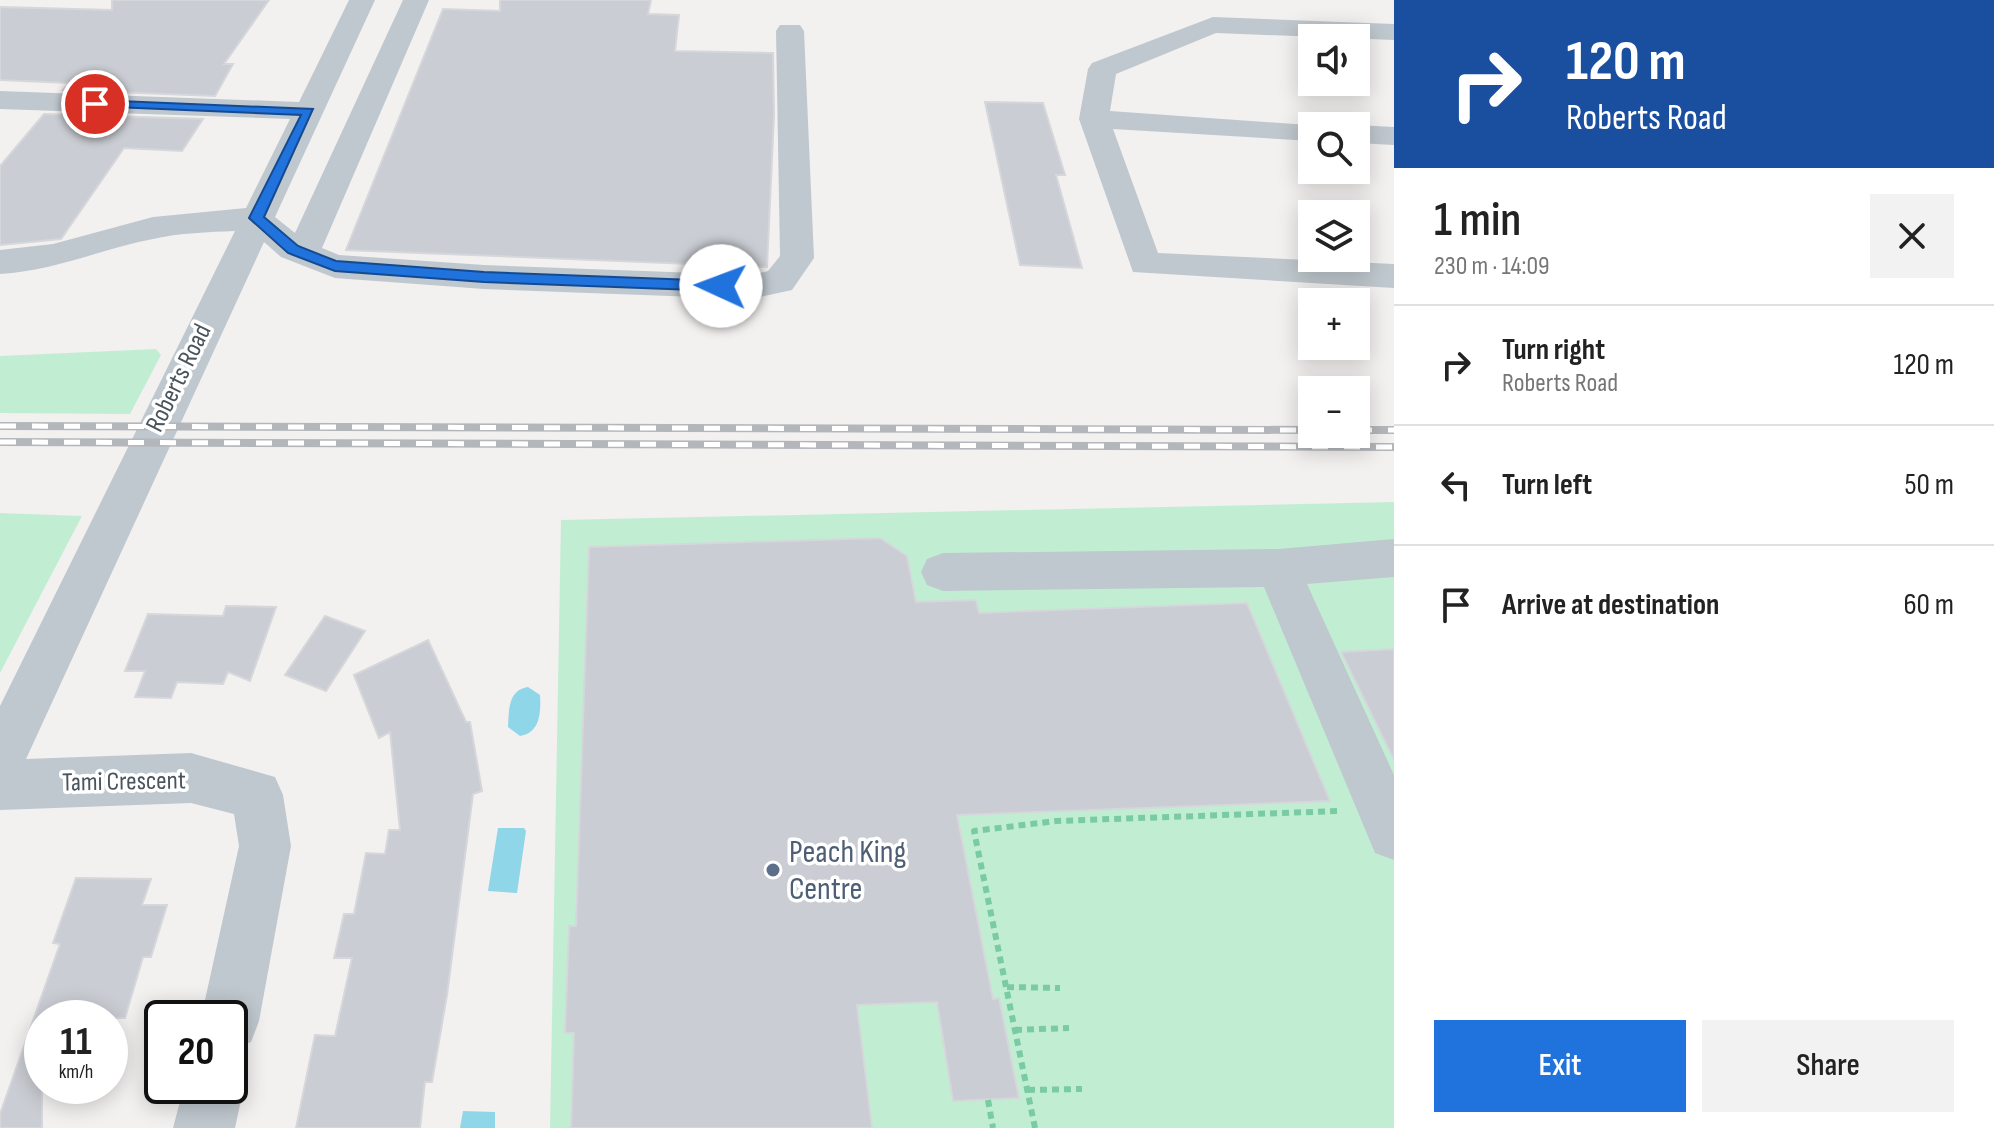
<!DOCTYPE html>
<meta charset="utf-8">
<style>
:root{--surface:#fff;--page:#f2f2f2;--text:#222;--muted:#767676;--line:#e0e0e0;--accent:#2072dd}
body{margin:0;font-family:"Sofia Sans Condensed",sans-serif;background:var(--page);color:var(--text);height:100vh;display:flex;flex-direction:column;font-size:30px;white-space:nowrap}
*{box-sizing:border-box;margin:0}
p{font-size:26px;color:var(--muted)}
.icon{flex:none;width:44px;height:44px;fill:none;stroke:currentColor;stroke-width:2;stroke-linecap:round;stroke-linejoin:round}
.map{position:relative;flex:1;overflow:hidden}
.panel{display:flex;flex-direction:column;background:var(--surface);width:600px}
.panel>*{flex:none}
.hud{background:#1a4fa0;color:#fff;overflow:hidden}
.controls{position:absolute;left:1298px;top:24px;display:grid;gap:16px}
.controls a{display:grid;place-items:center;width:72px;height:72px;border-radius:0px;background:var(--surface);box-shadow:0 4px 20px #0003;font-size:40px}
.speed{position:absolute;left:24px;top:1000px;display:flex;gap:16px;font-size:40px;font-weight:700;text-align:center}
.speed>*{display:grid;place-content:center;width:104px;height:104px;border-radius:50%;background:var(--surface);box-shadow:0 4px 20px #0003;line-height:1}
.speed small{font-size:20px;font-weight:400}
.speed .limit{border:4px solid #111;border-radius:12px;background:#fff;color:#111}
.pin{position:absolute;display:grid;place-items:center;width:68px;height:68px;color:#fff;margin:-34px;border:4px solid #fff;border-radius:50%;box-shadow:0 2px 8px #0007}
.me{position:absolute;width:88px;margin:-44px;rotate:272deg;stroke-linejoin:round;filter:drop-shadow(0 0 6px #0008)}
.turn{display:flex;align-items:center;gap:28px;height:168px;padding:0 40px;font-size:36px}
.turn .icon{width:104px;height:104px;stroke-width:2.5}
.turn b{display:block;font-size:56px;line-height:68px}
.round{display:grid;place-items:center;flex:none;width:84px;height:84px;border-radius:0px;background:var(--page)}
.headline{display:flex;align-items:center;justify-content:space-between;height:136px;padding:0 40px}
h1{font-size:48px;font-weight:600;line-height:60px}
.cta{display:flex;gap:16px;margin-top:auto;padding:16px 40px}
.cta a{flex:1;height:92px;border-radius:0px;background:var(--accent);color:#fff;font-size:32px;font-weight:600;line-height:92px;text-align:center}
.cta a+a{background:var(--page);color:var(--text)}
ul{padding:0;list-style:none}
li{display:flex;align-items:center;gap:24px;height:120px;padding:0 40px;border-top:2px solid var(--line)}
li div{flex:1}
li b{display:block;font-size:30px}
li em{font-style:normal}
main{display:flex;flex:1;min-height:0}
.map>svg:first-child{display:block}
.green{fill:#c1eed3}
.water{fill:#90d6e9}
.building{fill:#cacdd3;stroke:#d5d7db;stroke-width:2}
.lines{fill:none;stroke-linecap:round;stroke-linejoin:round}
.path{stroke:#7acba3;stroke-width:6;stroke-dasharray:7 5;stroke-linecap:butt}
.minor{fill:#bfc8ce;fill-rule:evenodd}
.rail-casing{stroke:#b3b6ba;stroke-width:8}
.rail{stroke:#fff;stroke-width:5;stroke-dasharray:16;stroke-linecap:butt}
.route{fill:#2072dd;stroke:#154a90;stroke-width:2}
.service-dot{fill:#5c6f8a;stroke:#fff;stroke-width:3}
.labels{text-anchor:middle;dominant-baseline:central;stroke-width:7;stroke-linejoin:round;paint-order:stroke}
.street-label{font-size:26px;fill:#49545d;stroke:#fff}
.near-service-label{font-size:32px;fill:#4e5e75;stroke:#fff;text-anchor:start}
</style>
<main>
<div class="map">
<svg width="1394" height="1128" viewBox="0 0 1394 1128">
<rect width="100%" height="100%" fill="#f3f0f0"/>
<path class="green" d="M156 349 161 355 130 414 0 413V356Z
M1394 502V1128H550L561 520Z
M0 513 82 516 0 673Z"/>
<path class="water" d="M528 687 540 695C541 713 540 733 520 736L508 727C509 710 508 690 528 687Z
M498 828H524L526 831 517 893 488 891Z
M463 1111 495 1112V1128H460Z"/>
<path class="building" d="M112 0H269L224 64H233L215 96 63 90 69 83 0 80V7L112 10Z
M500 0H651L648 14 679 15 675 51 773 53 774 115 767 267 346 250 443 9 500 11Z
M985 102 1043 103 1065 175H1056L1082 268 1020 265Z
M44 114 203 119 182 151 124 148 61 239 0 245V166Z
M880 538 907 556 916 602 976 600 979 613 1247 603 1330 801 957 815 993 999 999 998 1019 1098 953 1101 937 1002 857 1005 872 1128H571L574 1033H565L569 926H576L589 547Z
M226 606 276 607 250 681 228 672 223 684 177 682 171 698 135 697 145 671H125L148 614 223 616Z
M325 616 365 631 326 691 285 675Z
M428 640 466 722H470L482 791 473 794 447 995 432 1082H425L420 1128H296L315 1035 335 1036 352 958H334L344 914H354L366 853 385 854 389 830H400L390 732 379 738 354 675Z
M1394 649V760L1341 652Z
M76 878 151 879 142 905H167L151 957H143L125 1018H42V1128H0V1114L60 944 53 943Z"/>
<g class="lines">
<path class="path" d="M1007 987 1060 988
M1015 1030 1069 1028
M1028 1090 1082 1089
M988 1100 993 1128
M1035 1128 974 831 1056 821 1338 811"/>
<path class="minor" d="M349 0H375L275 217 295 233 403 0H429L322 248 339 255 484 265 751 275 768 271 780 256 776 31 780 25H800L804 31 814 258 792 290 751 299 484 289 335 278 281 257 264 242 26 759 191 753 275 777 283 795 291 846 259 1021 251 1042 230 1050V1018H201L239 846 234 814 191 803 0 810V706L235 231C208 232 180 233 153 239 101 249 54 271 0 274V250L53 244 153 217 246 208 290 119 0 109V91L299 102Z
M1213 17 1394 24V40L1216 33 1116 74 1110 111 1323 126H1312V141L1113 129 1158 253 1394 264V288L1133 272 1079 119 1088 69 1092 63Z
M1356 125 1394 127V145L1356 143V126H1351Z
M1394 539V577L1307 584 1394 775V860L1375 853 1264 587 943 591 927 585 921 572 927 559 943 553 1278 549Z
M230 1062 235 1065 244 1086 235 1128H173L184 1086H230Z"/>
<defs>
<path id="rail" d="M0 426 1312 430
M1356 430H1394
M0 442 1394 447"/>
</defs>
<use href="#rail" class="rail-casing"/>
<use href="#rail" class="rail"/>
</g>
<path class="route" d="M95 100 313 109 264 217 298 246 336 261 484 272 721 281 728 286 721 291 484 282 335 271 288 253 249 218 301 115 90 106 88 104Z"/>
<circle class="service-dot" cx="773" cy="870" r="8"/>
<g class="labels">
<g class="street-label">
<text transform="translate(179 378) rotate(-64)">Roberts Road</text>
<text transform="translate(124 782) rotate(-1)">Tami Crescent</text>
</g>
<g class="near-service-label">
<text x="789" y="852">Peach King<tspan x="789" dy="37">Centre</tspan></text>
</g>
</g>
</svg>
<div class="controls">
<a><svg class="icon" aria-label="sound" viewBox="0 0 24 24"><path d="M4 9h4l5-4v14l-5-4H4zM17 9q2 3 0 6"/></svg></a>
<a><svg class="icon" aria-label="search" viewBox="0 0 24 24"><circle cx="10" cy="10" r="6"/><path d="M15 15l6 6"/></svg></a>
<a><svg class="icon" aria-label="layers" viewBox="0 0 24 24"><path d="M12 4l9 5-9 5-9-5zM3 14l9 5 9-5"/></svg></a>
<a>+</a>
<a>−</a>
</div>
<div class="speed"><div>11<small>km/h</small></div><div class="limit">20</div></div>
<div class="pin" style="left:95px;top:104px;background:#d93025"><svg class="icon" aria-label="arrive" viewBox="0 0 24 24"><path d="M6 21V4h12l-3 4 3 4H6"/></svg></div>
<svg class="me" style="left:721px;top:286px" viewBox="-20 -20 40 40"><circle r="19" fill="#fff"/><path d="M0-13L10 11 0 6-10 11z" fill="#2072dd"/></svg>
</div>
<section class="panel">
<div class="hud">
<div class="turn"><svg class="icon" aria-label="right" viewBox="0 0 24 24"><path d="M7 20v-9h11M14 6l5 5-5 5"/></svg><div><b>120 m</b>Roberts Road</div></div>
</div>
<div class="headline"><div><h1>1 min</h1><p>230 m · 14:09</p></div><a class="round"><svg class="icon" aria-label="close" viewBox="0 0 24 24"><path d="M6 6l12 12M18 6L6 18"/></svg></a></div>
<ul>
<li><svg class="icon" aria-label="right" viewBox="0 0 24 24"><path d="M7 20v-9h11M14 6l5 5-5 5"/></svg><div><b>Turn right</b><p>Roberts Road</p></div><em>120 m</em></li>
<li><svg class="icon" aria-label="left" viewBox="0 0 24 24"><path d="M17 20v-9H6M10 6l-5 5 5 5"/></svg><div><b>Turn left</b></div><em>50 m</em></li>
<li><svg class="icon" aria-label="arrive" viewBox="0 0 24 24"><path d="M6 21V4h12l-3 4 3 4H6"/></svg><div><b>Arrive at destination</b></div><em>60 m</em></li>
</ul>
<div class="cta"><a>Exit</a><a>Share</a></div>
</section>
</main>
